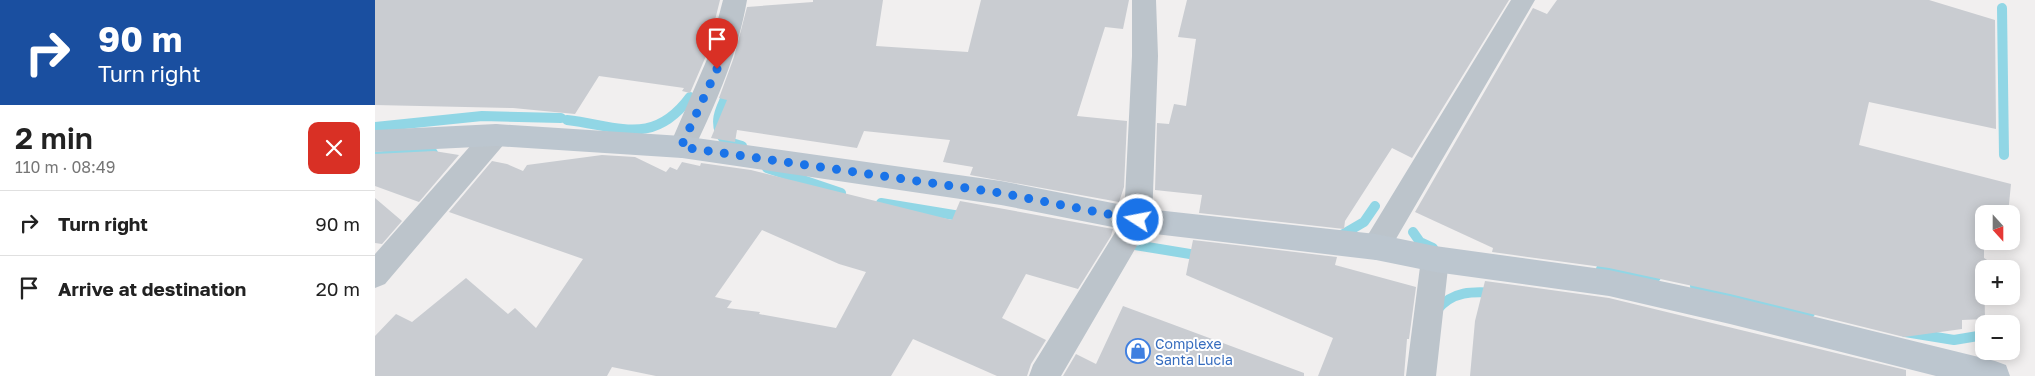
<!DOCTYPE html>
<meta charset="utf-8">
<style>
:root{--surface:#fff;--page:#f6f6f6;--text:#222;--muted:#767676;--line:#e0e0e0}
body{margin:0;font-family:"Golos Text",sans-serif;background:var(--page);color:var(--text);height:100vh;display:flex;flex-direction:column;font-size:19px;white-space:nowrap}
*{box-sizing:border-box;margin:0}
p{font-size:16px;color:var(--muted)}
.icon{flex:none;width:28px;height:28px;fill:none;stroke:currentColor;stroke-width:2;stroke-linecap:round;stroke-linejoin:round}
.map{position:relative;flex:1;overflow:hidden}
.sheet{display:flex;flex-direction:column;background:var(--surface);width:375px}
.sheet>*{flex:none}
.hud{background:#1a4fa0;color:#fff;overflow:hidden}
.needle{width:32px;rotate:159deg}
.fabs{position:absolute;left:1600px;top:205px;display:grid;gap:10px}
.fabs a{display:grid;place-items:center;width:45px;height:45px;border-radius:10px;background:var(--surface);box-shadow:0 2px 12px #0003;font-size:25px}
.pin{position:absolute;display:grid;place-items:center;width:42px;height:42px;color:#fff;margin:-51px -21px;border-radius:50% 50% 50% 0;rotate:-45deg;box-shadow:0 0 5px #0007}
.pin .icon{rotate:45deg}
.me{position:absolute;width:55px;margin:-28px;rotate:281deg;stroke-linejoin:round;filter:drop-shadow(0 0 4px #0008)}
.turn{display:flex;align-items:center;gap:18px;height:105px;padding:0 15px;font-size:22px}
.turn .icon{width:65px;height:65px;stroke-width:2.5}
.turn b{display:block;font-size:35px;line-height:42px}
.round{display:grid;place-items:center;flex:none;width:52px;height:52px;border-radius:10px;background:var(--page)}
.head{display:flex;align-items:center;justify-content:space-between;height:85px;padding:0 15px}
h1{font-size:30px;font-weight:600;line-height:38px}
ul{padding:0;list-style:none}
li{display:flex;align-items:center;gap:15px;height:65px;padding:0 15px;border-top:1px solid var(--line)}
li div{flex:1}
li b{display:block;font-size:19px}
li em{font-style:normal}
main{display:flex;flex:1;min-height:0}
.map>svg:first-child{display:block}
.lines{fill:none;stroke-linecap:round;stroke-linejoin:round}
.stream{stroke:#91d6e5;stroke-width:10}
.building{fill:#c9ccd1;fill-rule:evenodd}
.street{fill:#bcc4cb;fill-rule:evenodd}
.secondary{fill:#bcc6cf;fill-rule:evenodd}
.route{stroke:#1a73e8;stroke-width:9;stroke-dasharray:0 16.2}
.labels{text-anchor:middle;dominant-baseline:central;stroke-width:4;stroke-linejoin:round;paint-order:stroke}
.shop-label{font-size:14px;fill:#366cbe;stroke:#fff;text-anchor:start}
</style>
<main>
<section class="sheet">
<div class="hud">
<div class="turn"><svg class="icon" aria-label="right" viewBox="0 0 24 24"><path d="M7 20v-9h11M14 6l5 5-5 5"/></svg><div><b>90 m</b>Turn right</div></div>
</div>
<div class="head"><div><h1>2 min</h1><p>110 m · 08:49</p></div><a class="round" style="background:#d93025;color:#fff"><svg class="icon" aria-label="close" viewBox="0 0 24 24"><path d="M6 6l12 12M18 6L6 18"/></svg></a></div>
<ul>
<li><svg class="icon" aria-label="right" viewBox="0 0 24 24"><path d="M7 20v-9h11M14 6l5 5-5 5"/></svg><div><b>Turn right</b></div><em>90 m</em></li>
<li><svg class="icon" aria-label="arrive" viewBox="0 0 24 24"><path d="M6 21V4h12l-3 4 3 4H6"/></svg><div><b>Arrive at destination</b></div><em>20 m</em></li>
</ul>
</section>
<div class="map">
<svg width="1660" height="376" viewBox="0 0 1660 376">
<rect width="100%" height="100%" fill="#f1efef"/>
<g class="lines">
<path class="stream" d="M1627 8 1629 155
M355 89C346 107 336 123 350 141L367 146
M192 120C244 126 278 147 315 97
M0 127 107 116 186 118
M0 157 52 151 58 153 60 162
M392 168 466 193
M506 203 591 217
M1038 232 1045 242 1058 248
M965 236 989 222 1000 206
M754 244 827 256
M1226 269 1281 277
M1320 286 1435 313
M1062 310C1077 291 1098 291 1121 293
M1530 332 1579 340 1609 335"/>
</g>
<path class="building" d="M0 0H345L331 56 315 93 307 91 309 88 224 76 200 114 138 108 0 105Z
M438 0H508L501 46 593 52 606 0H754L748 29 730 27 702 116 752 121 749 187 744 202 595 175 598 167 568 162 575 140 489 131 482 148 362 130 360 142 336 138 352 100 344 98 359 57 372 7 438 2Z
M812 0H1134L1037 158 1017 148 970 221 969 229 824 213 827 195 780 190 782 123 794 124 799 104 811 106 821 39 803 37Z
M1182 0H1554L1620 20 1621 129 1494 102 1484 145 1636 184 1633 214H1609V258L1612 260 1611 269H1609L1610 319 1587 320V329L1529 337 1355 294 1234 268 1117 252 1118 248 1040 212 1158 8 1172 14Z
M59 151 84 155 44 202 0 186V154Z
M227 155 260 157 291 172 295 167 302 170 307 162 325 166 326 163 376 170 577 220 585 201 738 229 736 236 703 289 651 274 627 318 671 340 656 364 652 376H622L538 339 516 376H281L237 367 232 376H0V336L21 314 37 322 91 278 133 314 140 308 161 328 208 259 74 212 117 161 132 164 148 171 152 165ZM387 230 464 264 491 272 461 328 384 314 385 312 352 308 357 301 340 297Z
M0 198 27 221 7 244 0 243Z
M818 240 962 257 960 265 1041 287 1034 339H1032L1029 376H943L958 338 811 275Z
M1110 281 1234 298 1531 370V376H1095L1100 321Z
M748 306 929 373V376H688L701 354 721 364Z"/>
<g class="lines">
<path class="street" d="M348 0H372C363 52 343 99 320 147L316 155 307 158 298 155 294 147 333 57Z
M757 0H781L783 56 777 220 686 376H654L658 365 749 218 757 56Z
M1136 0H1160L1011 256 1001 260 991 256 987 247 991 238Z
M121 124 130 127 134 135 130 143 10 284 0 288V254L112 127Z
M1060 246 1070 250 1074 259 1061 376H1031L1046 259 1050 250Z"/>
<path class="secondary" d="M121 124 307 136 626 181 763 208 1001 234 1060 246 1234 270 1355 296 1620 361 1631 365 1635 376H1561L1355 324 1234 296 1060 272 1001 260 763 232 626 205 307 158 121 146 0 152V130Z"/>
</g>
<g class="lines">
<path class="route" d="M342 69 306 147 626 193 763 220"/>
</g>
<defs>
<symbol id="shop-ring" viewBox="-11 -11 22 22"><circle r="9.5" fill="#fff" stroke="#3f7fe0" stroke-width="1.5"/><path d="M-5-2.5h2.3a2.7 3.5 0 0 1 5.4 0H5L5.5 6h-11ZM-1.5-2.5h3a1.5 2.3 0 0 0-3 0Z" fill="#3f7fe0"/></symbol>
</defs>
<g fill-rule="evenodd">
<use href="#shop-ring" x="749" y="337" width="28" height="28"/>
</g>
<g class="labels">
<g class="shop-label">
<text x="780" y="343">Complexe<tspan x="780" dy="16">Santa Lucia</tspan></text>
</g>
</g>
</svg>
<div class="fabs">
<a><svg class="needle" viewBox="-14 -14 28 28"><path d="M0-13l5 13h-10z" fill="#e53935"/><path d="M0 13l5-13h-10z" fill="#767676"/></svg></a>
<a>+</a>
<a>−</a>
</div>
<div class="pin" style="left:342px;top:69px;background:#d93025"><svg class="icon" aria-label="arrive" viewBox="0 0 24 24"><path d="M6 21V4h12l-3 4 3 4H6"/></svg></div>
<svg class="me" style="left:763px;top:220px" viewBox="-20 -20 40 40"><circle r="17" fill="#1a73e8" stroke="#fff" stroke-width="3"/><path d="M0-11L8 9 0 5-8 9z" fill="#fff"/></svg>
</div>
</main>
